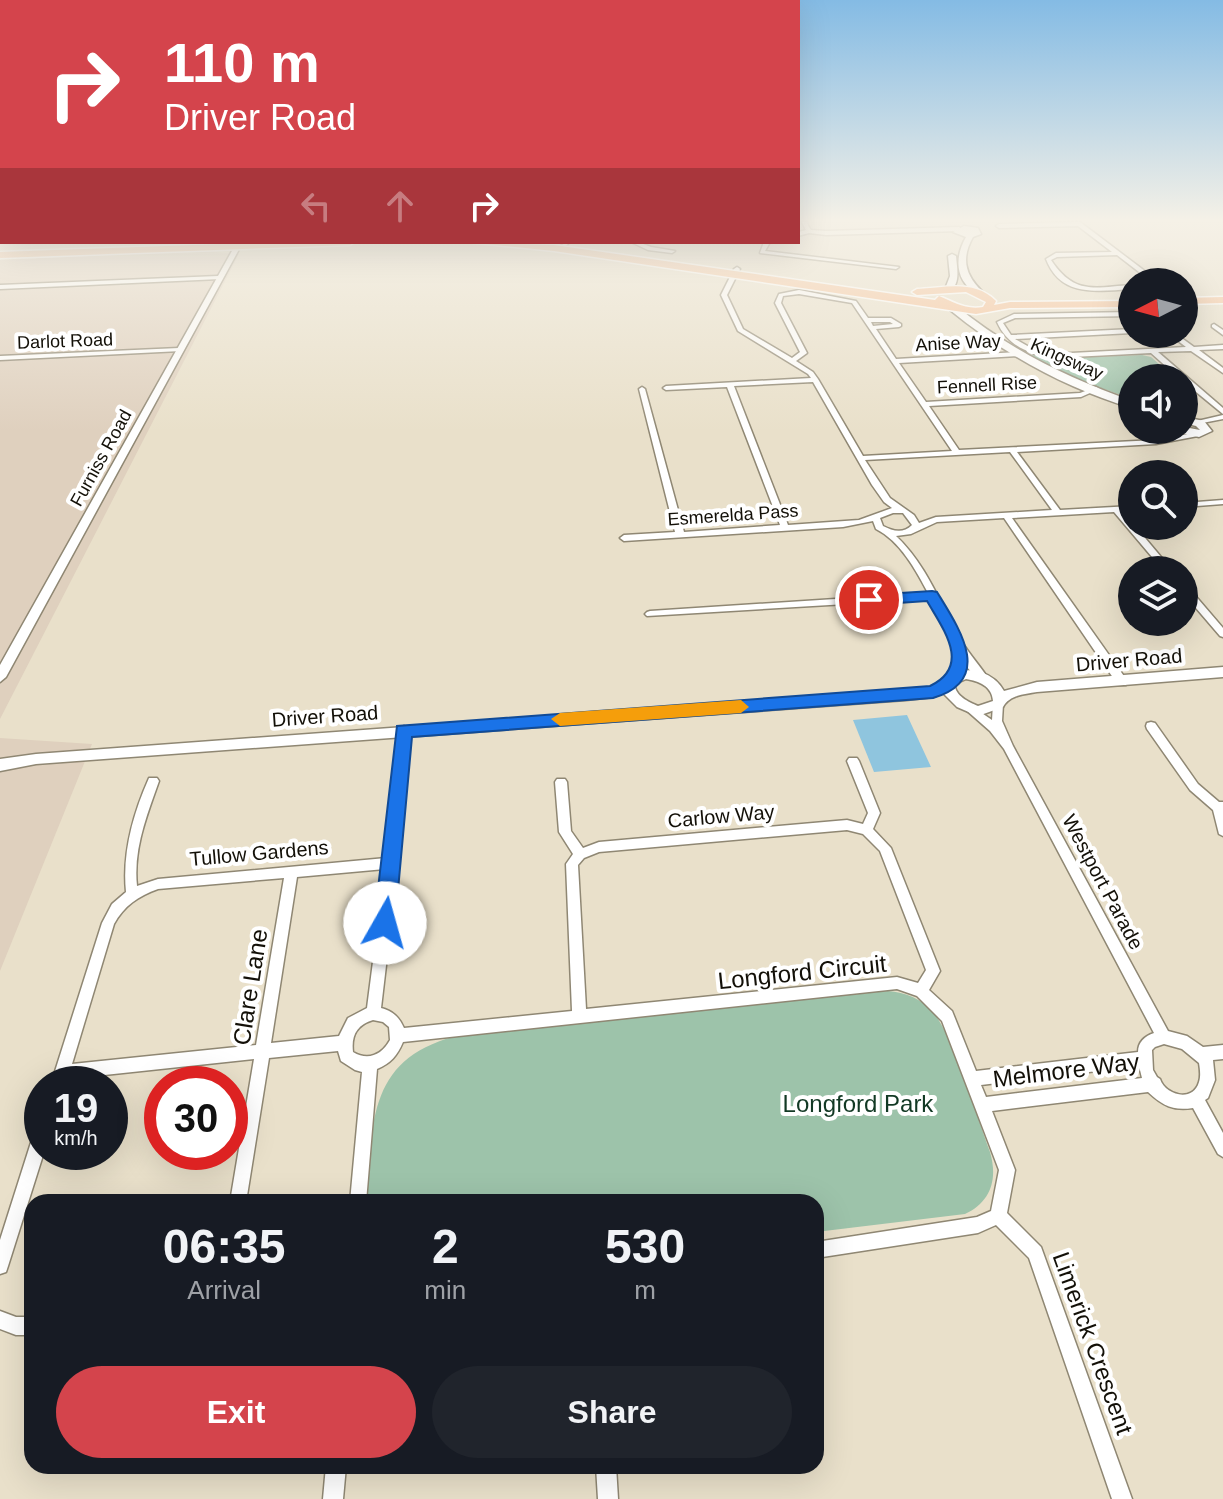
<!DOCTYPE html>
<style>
:root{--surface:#171b24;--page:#20242c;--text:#f1f3f6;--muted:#9ea1a6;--accent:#d4444c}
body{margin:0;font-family:Arial,sans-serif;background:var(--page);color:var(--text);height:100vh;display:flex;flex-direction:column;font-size:30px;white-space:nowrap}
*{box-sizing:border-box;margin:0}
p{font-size:26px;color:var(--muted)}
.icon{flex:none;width:44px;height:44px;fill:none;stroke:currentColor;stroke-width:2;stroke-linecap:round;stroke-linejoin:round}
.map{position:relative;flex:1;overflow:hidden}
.panel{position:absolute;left:24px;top:1194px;width:800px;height:280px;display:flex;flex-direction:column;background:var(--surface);border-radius:24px;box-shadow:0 8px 32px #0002}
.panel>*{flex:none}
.banner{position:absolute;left:0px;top:0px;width:800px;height:244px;box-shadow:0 8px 32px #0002;background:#d4444c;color:#fff;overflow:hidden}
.needle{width:52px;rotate:264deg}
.controls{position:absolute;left:1118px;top:268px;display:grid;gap:16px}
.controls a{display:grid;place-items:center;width:80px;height:80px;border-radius:50%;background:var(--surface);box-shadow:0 8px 32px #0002;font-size:40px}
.speed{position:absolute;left:24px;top:1066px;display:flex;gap:16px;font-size:40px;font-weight:700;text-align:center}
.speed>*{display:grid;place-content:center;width:104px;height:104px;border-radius:50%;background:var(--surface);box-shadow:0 8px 32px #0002;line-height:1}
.speed small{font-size:20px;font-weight:400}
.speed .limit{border:12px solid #d22;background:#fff;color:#111}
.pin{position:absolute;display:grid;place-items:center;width:68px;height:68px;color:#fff;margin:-34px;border:4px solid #fff;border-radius:50%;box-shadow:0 2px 8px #0007}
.me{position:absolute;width:88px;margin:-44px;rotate:7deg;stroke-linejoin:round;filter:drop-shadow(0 0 6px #0008)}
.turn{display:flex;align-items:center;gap:28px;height:168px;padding:0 32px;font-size:36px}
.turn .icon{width:104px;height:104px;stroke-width:2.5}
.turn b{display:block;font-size:56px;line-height:68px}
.lanes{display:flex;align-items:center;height:76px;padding:0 32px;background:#0003;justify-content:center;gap:40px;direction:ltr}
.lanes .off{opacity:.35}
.eta{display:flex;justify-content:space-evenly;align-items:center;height:136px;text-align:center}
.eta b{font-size:48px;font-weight:700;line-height:56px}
.action{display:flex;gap:16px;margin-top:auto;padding:16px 32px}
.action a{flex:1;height:92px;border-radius:48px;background:var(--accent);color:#fff;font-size:32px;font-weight:700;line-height:92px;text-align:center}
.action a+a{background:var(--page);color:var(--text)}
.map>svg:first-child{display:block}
.industrial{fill:#dfd0be}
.green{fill:#9dc3aa}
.water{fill:#8fc5de}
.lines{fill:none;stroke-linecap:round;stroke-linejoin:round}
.minor-casing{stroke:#8f8773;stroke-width:3}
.tertiary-casing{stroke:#8f8773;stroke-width:3}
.secondary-casing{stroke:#8f8773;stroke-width:3}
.primary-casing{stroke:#fff;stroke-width:3}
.minor{fill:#fff;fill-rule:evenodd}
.tertiary{fill:#fff;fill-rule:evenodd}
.secondary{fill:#fff;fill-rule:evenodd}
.primary{fill:#f8c094;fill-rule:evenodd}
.route{fill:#1a73e8;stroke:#114b97;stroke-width:2}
.slow{fill:#f59e0b}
.labels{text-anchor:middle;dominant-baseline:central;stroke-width:8;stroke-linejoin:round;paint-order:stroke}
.far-street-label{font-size:18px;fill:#131008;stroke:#fff}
.street-label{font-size:20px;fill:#131008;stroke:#fff}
.near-street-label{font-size:24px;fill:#131008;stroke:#fff}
.near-park-label{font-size:24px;fill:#123924;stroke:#fff}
</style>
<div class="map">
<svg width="1223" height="1499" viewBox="0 0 1223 1499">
<rect width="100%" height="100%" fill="#e9e0ca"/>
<path class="industrial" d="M200 251 239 254 0 719V260Z
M0 738 92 744 0 971Z"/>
<path class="green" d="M1037 354 1065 358 1142 355 1151 357 1175 378H1132V399L1076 379 1029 355Z
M888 991C905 992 922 999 933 1012 954 1037 977 1117 990 1152 998 1179 991 1202 965 1214L816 1232V1202H366C373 1119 367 1056 464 1034Z"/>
<path class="water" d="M907 715 931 767 874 772 853 720Z"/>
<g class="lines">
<defs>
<path id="minor" d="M802 222H806L811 230 826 231 959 227 962 229 959 231 826 235 809 233 798 236V232L806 230Z
M1080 222 1158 281 1159 282H1152L1117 255 1057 257 1051 260C1075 296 1095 287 1132 285V289C1097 291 1061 298 1046 259L1056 253 1112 252 1078 226 999 228 996 226 999 224Z
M2 228V232L0 233V229Z
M631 242H638L651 247 675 251 672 253 648 250Z
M764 242H770L765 251 899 267 896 269 760 253Z
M737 267 740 269 727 295 743 329 792 358 800 352 775 303 779 294 799 290 856 301 868 318H891L901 324V326L899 327 876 329 896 359 1020 352 1023 354 1020 356 899 363 926 402 1080 393 1096 387 1099 389 1081 397 929 406 959 450 1156 440 1198 432V436L1156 444 1017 452 1060 510 1132 506V510L1122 511 1132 522V526H1135L1172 570H1163L1114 512 1012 518 1126 679 1127 682 1126 685H1118L1004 518 937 522 911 534 896 536C927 565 941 606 962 642 970 655 980 666 988 678L983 682C960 668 943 624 931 599L647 616 645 614 647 612 650 611 928 593C916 570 900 541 876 529L873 521 843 527 624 541 620 538 624 535 675 532 639 389 642 387 645 389 684 532 780 525 727 387 666 390 663 388 666 386 811 378 808 374 738 331 721 295 734 269ZM799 294 852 303 952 451 863 456 818 379 813 372 796 361 807 353 781 303 783 296ZM871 322H890L893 324 873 326ZM813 382 872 485 884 502 892 508 859 520 788 525 734 386ZM1010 452 1052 510 936 517 919 523 914 515 890 498 865 460ZM893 513H903L912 525C903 534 893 531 883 526L880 518Z
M218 276 221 278 220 279 0 289V285Z
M1132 312V316L1015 318 1003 323 1011 335 1132 329V333L1015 339 1031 348 1052 354 1186 347 1169 334H1176L1194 347 1223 345V349L1199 350 1223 368V373L1191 351 1158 352 1223 408V414L1184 382V378H1179L1151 353 1052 358C1028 354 1007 345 997 322L1014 314Z
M1214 324 1223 330V335L1212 327V325Z
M179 348 181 349V351L0 360V356Z
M1223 415V419L1197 424 1193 422Z
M1223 500V504L1184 507V503Z
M1184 585 1187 586 1223 628V637L1220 636 1184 594Z
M998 700 1003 704 1002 721 1013 746 1168 1031 1187 1036 1203 1047 1223 1045V1059L1213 1060 1215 1080 1208 1098 1205 1100 1223 1133V1157L1218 1154 1193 1108C1173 1111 1163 1106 1148 1092L992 1111 1015 1170 1007 1213 1041 1247 1132 1499H1112L1029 1258 996 1225 978 1233 816 1258V1242L977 1217 991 1211 999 1170 942 1021 917 996 897 989 403 1042C397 1056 391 1063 377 1069L366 1202H350L362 1072 355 1070 341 1061 338 1051 269 1058 246 1202H230L254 1059 67 1079 65 1084H51L102 923 112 904 126 892C122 853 133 814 149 778H157L159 781C147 815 133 849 137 886L158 879 386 858 399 730 404 726 409 730 398 863 381 1008C393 1011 399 1017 404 1028L572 1011 566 864 573 854 559 832 555 782 557 779H565L567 782 571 831 583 848 599 842 847 820 863 824 868 813 847 761 849 758H857L859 761 880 813 873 829 891 848 940 971 929 990 952 1011 976 1071 1138 1052C1138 1042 1145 1036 1154 1033L1004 749 990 731 965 709 970 705 992 720 993 704ZM847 830 863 834 880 851 926 970 918 983 897 977 586 1009 578 865 584 858 599 852ZM385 869 367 1008 348 1018 339 1036 271 1043 297 877ZM284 878 256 1045 72 1064 114 924C124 906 138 896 158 889ZM373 1020 383 1022 389 1027 390 1040C382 1055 368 1061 353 1052 351 1035 357 1025 373 1020ZM1164 1044 1182 1049 1199 1063C1200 1069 1201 1076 1199 1082 1193 1103 1165 1095 1160 1079L1157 1077 1153 1070 1152 1050 1155 1047ZM1139 1066 1142 1078 986 1097 981 1085Z
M1151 722 1155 723 1198 784 1219 802H1223V836L1219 834 1213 810 1190 790 1147 729 1146 726 1147 723Z
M42 1125V1152H44L8 1266 6 1272 0 1274V1240L34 1133 37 1128Z
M0 1311 16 1317H32V1335H16L0 1329Z
M326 1466H346L343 1499H323Z
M596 1466H616L618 1499H598Z"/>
<path id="tertiary" d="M237 242H243L6 677 0 682V665Z
M559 242H567L568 244 565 246Z
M1223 667V677L1037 692C1025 694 1009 695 1003 707L978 716 957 707 943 693 933 697 906 700 36 764 0 771V759L36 754 906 690C914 689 924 689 932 687 941 684 945 676 953 673 972 666 994 673 1004 691L1037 682ZM966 679C979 681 992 686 993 701L978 706C968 702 954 695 955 684Z"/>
<path id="secondary" d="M964 226 978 228 981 234 973 237C961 258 965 275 982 291L978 294C955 282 954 258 966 237L953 232Z
M952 254 956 256C957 269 961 284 949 292L945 289 950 276 948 256Z
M950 306H956C1010 350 1068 378 1132 401V408C1065 388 1004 354 950 310Z
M1184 417 1204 421 1212 431 1199 437 1178 432 1177 430H1184V427L1200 430 1196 426 1184 423Z"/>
<path id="primary" d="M279 242H354L350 245 0 258V252Z
M466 242 554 245 935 300 939 296C954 302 965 310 983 307L986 302 966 292 917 295 912 292 917 289C945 288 974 279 996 301L994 305 1010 302 1132 301V307L1010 308 976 314 554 251Z
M1223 297V303L1184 304V298Z"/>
</defs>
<use href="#minor" class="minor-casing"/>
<use href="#tertiary" class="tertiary-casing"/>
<use href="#secondary" class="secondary-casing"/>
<use href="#primary" class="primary-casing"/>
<use href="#minor" class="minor"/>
<use href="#tertiary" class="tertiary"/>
<use href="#secondary" class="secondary"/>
<use href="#primary" class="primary"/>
</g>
<linearGradient id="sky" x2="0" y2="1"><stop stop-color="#84bbe4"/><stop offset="0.51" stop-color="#f5f1e7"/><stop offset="1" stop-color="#f5f1e7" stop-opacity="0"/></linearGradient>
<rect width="1223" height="432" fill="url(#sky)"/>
<path class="route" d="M932 591 937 592C959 628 995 680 933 698L412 737 395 923 392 929 385 932 377 929 374 923 397 726 930 686C972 666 943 629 927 601L869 605 861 600 869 595Z"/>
<path class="slow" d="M741 700 749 707 741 713 560 726 551 719 560 713Z"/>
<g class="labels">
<g class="far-street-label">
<text transform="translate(65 341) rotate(-2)">Darlot Road</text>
<text transform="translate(958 343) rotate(-3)">Anise Way</text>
<text transform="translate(1067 359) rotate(24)">Kingsway</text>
<text transform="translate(987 385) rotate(-3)">Fennell Rise</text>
<text transform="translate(101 458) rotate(-61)">Furniss Road</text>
<text transform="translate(733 515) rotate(-4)">Esmerelda Pass</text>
</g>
<g class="street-label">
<text transform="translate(1129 660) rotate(-5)">Driver Road</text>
<text transform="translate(325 716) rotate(-4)">Driver Road</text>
<text transform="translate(721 816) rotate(-5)">Carlow Way</text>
<text transform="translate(259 853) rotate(-5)">Tullow Gardens</text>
<text transform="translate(1103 882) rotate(62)">Westport Parade</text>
</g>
<g class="near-street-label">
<text transform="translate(802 972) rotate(-6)">Longford Circuit</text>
<text transform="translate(250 987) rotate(-81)">Clare Lane</text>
<text transform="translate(1066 1070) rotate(-7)">Melmore Way</text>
<text transform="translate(1093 1343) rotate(70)">Limerick Crescent</text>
</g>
<g class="near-park-label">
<text x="858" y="1103">Longford Park</text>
</g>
</g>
</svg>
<div class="controls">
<a><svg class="needle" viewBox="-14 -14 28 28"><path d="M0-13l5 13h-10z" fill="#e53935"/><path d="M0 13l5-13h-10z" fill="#9ea1a6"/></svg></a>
<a><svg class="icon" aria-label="sound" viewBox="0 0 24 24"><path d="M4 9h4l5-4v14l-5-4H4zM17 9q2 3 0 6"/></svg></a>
<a><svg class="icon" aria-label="search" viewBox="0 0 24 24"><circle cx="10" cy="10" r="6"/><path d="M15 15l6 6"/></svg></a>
<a><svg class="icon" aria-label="layers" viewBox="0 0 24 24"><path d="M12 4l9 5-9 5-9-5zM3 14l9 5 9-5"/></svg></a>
</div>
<div class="speed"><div>19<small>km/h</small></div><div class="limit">30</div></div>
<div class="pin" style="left:869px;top:600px;background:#d93025"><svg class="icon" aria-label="arrive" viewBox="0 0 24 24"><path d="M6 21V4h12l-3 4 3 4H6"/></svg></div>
<svg class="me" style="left:385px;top:923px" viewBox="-20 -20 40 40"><circle r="19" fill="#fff"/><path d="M0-13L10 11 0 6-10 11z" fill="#1a73e8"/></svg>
<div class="banner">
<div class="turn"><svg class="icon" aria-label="right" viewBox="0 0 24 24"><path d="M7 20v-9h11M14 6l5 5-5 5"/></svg><div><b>110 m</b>Driver Road</div></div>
<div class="lanes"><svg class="icon off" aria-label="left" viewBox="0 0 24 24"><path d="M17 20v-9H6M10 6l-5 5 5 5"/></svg><svg class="icon off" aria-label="ahead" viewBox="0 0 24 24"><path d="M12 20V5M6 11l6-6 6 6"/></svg><svg class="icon" aria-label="right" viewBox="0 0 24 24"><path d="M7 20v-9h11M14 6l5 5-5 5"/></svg></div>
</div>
<section class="panel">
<div class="eta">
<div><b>06:35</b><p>Arrival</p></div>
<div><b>2</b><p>min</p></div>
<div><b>530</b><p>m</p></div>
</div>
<div class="action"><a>Exit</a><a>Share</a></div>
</section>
</div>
